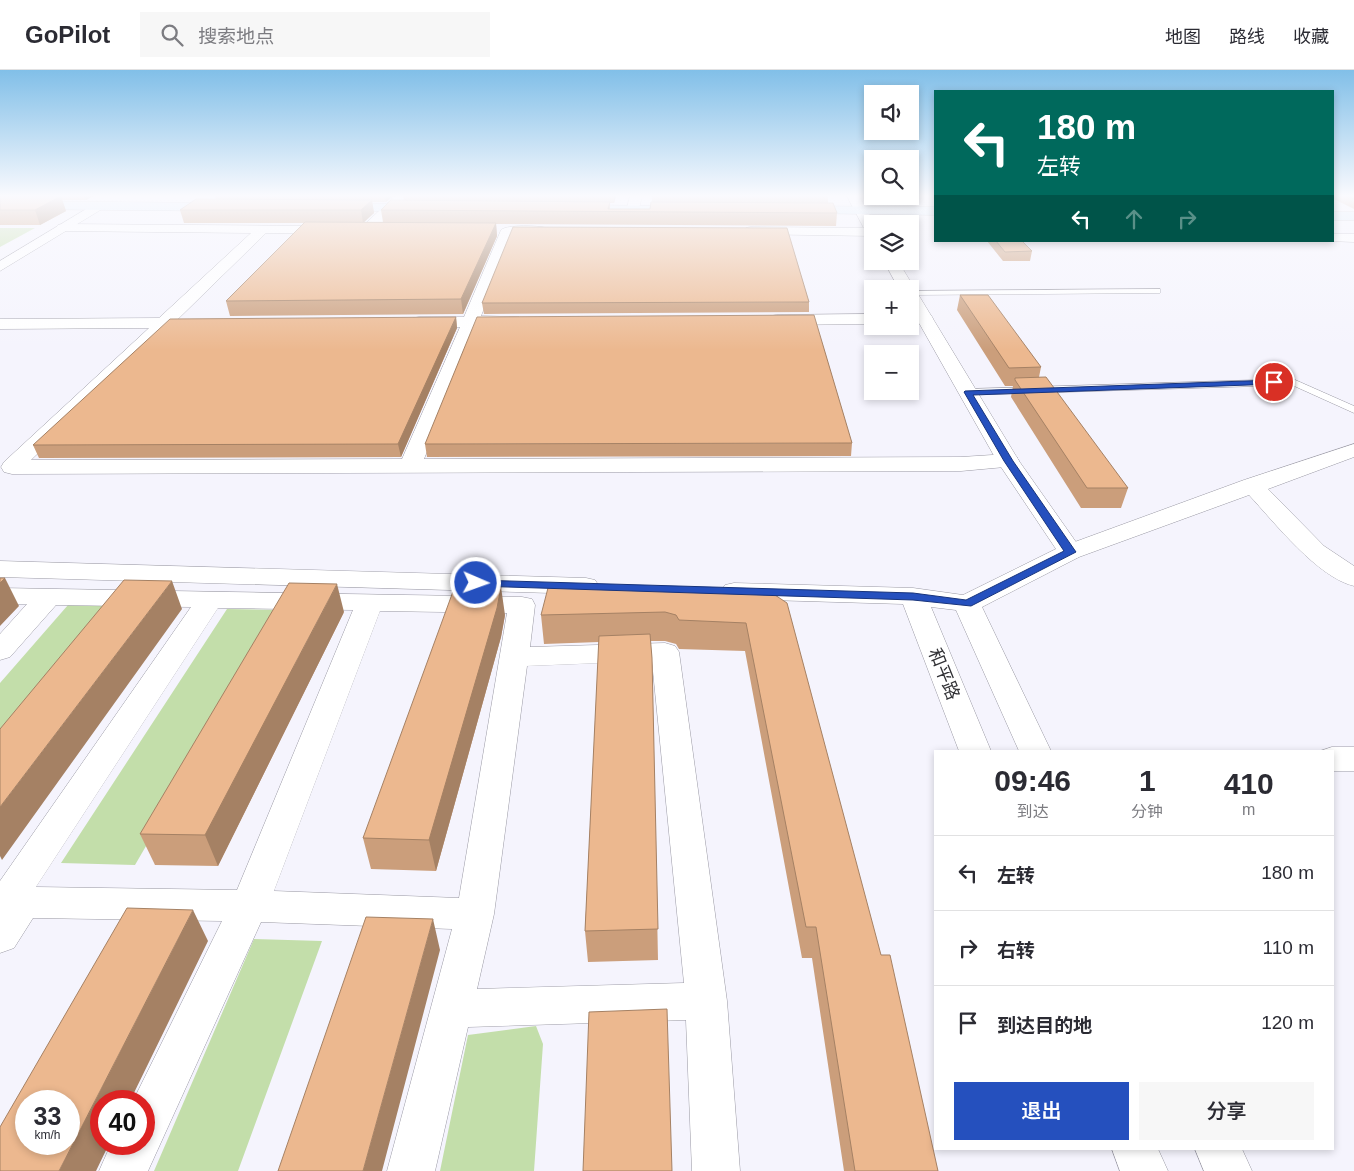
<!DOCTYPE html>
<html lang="zh">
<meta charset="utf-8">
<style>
:root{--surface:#fff;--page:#f7f7f7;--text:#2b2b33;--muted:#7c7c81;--line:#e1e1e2;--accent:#2550be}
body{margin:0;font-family:Helvetica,"Noto Sans SC",sans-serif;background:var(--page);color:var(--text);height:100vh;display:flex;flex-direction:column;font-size:19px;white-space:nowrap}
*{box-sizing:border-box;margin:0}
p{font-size:16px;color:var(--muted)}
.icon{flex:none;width:28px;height:28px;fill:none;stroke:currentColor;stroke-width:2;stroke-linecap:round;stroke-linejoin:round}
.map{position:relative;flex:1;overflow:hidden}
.drawer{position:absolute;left:934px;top:680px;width:400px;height:400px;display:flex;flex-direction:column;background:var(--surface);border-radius:0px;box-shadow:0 2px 8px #0003}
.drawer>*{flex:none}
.top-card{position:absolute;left:934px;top:20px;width:400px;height:152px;border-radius:0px;box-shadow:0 2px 8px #0003;background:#00695c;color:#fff;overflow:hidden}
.controls{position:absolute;left:864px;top:15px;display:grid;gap:10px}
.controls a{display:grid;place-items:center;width:55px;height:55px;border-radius:0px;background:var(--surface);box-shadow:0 2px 8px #0003;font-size:25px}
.speed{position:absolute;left:15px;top:1020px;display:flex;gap:10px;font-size:25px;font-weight:700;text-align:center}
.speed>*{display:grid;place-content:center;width:65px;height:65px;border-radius:50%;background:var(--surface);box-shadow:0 2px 8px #0003;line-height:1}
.speed small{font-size:12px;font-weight:400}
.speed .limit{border:8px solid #d22;background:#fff;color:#111}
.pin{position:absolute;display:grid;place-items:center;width:42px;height:42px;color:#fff;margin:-21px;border:2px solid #fff;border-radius:50%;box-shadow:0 1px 5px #0007}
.me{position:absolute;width:55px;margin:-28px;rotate:92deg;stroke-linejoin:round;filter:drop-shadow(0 0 4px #0008)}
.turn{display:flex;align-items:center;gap:18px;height:105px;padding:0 20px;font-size:22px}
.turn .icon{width:65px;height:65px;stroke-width:2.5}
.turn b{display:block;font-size:35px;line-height:42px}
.lanes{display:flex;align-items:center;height:48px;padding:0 20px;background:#0003;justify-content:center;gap:25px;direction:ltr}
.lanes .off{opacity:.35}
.eta{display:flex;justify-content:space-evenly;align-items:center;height:85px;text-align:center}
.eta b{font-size:30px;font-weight:600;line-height:35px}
.primary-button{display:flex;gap:10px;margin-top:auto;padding:10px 20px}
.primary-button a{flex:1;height:58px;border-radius:0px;background:var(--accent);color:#fff;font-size:20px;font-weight:600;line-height:58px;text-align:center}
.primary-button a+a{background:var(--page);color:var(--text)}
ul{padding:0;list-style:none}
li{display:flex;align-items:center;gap:15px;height:75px;padding:0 20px;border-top:1px solid var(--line)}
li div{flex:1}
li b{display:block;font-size:19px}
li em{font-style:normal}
header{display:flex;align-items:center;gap:30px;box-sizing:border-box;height:70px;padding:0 25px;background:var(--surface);border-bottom:1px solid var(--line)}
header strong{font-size:24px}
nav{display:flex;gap:28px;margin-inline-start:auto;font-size:18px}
.search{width:350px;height:45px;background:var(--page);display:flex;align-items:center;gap:12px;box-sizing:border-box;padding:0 18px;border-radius:0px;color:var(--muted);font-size:19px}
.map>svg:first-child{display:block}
.green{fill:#c3deaa}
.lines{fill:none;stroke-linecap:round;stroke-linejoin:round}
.service-casing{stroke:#9a99a4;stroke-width:1}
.minor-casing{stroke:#9a99a4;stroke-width:1}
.tertiary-casing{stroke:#9a99a4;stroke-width:1}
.secondary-casing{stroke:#9a99a4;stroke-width:1}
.service{fill:#fff;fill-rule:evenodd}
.minor{fill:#fff;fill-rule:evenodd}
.tertiary{fill:#fff;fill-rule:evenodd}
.secondary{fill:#d3eafa;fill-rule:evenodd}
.wall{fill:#cb9e7b}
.shaded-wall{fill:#a58164}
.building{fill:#ecb88f;stroke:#a58164;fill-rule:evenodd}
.route{fill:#2550be;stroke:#18347c}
.labels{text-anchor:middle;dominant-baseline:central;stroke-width:4.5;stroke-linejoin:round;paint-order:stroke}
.street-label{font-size:18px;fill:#323236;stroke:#fff}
</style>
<header>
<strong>GoPilot</strong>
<div class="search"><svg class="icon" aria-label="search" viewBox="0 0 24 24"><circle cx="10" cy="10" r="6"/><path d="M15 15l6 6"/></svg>搜索地点</div>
<nav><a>地图</a><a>路线</a><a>收藏</a></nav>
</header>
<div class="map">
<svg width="1354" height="1101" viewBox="0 0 1354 1101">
<rect width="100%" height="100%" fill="#f5f4fd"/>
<path class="green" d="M0 158H35L0 177Z
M68 535 123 536 0 691V613Z
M227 539 283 540 135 795 61 793Z
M254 869 322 871 238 1101H154Z
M536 956 543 974 534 1101H440L468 965Z"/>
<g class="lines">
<defs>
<path id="service" d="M1160 219V223H1157L910 225V221Z
M1293 309 1354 336V343L1292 315 968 325 963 322 968 319Z"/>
<path id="minor" d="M395 126H407L372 163H362L360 160 362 157Z
M630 126H642L638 143 632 147 626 143Z
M63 154 334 156 341 160 334 164 266 163 177 250 179 253 177 257 168 258 31 390 402 389 460 257H419L413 256 411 252 413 248 419 247H464L501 160C507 154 549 155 555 161L548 165 513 164 481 246 519 247 521 251 519 255 513 256H477L424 389 961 387 1008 384 1016 386 1019 391 1016 396 961 401 12 404 4 402 1 397 4 392 149 258 0 259V249L159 248 251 163 58 161 56 158 58 155Z
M751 157 872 158V166L746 164 744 161 746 158Z
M1332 164H1354V172L1329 171H1332Z
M872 244V254L776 255 770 254 768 250 770 246 776 245Z
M910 244 931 245 933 249 931 253 910 254Z
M1354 374V387L1268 419 1324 476 1354 496V516C1317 507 1275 453 1249 425L1079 487 1070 490 1061 487 1057 482 1061 477 1244 410Z
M0 518 522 527 532 529 535 535 530 577 665 573 675 576 679 582 727 931 740 1101H692L686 950 468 957 435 1101H387L452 859 261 852 148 1101H99L111 1074H144V1031H133L222 851 33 848 14 878 0 883V811L191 537 56 535 10 587 0 590V564L27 534H0ZM218 538 353 540 237 820 36 817ZM380 541 507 543 459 828 274 821ZM652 591 684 913 477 919 494 844 527 596Z
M1332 677H1354V701H1332V681H1320Z"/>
<path id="tertiary" d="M847 126H859L875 154H872V164L865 160Z
M98 132 104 136 102 139 0 201V191Z
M884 191H898L1019 391 1083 482 1079 487 982 537 1051 681H1019L956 540 931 537 991 681H959L903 534 734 529 725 527 721 521 725 515 734 513 913 518 963 525 1056 479 997 391 910 237V219H899Z
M0 491 586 508 595 510 599 516 595 522 586 524 0 507Z
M1112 1079H1158L1168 1101H1120Z
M1195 1079H1242L1252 1101H1204Z"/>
<path id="secondary" d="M0 131 224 133 230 137 224 141 0 139Z
M337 133 421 134 427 138 421 142 333 140 331 137Z
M574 135 686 136 692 140 686 144 570 142 568 139Z
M799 136 935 137V145L795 143 793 140 795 137Z
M1332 142H1354V150H1332Z"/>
</defs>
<use href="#service" class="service-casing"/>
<use href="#minor" class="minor-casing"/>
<use href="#tertiary" class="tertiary-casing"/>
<use href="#secondary" class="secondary-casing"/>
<use href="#service" class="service"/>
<use href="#minor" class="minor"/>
<use href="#tertiary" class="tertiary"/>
<use href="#secondary" class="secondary"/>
</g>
<path class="wall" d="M0 126H93L86 130H62L66 141 40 155H0Z
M215 126H393L386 132H372L374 143 364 152H383L381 140 404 130 403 126H616L614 133H610V139H650L652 132V126H828V133L837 143 836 156 496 154 497 166 463 244 230 246 226 231 304 153H184L180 140 216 129Z
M1332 126H1354V139L1332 128Z
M987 171H1022L1032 181 1030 191H1003Z
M960 225 1041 297 1039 307 1128 418 1121 438H1081L1011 327 1013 316H1005L957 240Z
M809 232V242L484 244 482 233Z
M456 247 457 258 401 387 39 388 33 375Z
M852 373 851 386 427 387 425 374Z
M769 521 938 1101H844L812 888H802L745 581 679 579 676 574 665 571H650L652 588 658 890 588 892 585 861 599 572 544 574 541 545Z
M344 542 218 796 155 795 140 764Z
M505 545 501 567 436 801 371 799 363 768Z"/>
<path class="shaded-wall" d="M61 126 66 141 40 155 35 140Z
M84 126H93L86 130Z
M385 126H393L386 132Z
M614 126H616L614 133Z
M372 130 374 143 363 153 361 140Z
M496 153 497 166 463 244 461 229Z
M456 247 457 258 401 387 398 374Z
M5 508 19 536 0 556V513Z
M172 511 182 539 2 790 0 786V737Z
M337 514 344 542 218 796 205 765Z
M501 517 505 545 501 567 436 801 429 770Z
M193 840 208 871 130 1031H101V1074H109L96 1101H59Z
M433 849 440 880 382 1101H363Z"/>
<path class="building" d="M0 126H61L35 140H0Z
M1348 126H1354V129Z
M196 129 372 130 361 140H180Z
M391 130 610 132 608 139H650L651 132 833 133 837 143 381 140Z
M305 152 496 153 461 229 226 231Z
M513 157 787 158 809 232 482 233Z
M996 171H1022L1032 181 1005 182Z
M960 225H988L1041 297 1009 298Z
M814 245 852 373 425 374 477 247Z
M456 247 398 374 33 375 170 249Z
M1046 307 1128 418H1087L1015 310V308Z
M0 508H5L0 513Z
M124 510 172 511 0 737V659Z
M289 513 337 514 205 765 140 764Z
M549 514 769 521 787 533 881 885H890L938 1101H855L816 857H806L746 553 679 550 676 545 665 542 541 545Z
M455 516 501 517 497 538 429 770 363 768Z
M650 564 652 588 658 859 585 861 599 566Z
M127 838 193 840 59 1101H0V1057ZM26 1031H69V1074H26Z
M366 847 433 849 363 1101H278Z
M667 939 672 1101H583L589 942Z"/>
<linearGradient id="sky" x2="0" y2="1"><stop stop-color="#81bfe8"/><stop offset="0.45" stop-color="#fafafe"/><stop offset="1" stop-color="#fafafe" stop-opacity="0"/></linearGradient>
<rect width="1354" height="280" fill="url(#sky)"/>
<path class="route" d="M1274 310 1278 312 1276 314 973 325 1013 391 1076 482 971 536 913 530 476 516 471 513 476 510 913 523 966 530 1064 481 1004 391 964 322 965 321Z"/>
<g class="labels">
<g class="street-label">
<text transform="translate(944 604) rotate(68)">和平路</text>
</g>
</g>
</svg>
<div class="controls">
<a><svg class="icon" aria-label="sound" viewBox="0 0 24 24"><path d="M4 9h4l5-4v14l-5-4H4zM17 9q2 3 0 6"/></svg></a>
<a><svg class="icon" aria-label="search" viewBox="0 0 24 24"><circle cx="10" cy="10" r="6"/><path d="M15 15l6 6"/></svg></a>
<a><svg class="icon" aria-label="layers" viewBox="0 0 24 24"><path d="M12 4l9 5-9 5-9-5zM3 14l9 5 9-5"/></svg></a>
<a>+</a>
<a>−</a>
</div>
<div class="speed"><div>33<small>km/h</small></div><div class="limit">40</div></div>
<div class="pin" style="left:1274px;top:312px;background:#d93025"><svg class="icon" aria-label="arrive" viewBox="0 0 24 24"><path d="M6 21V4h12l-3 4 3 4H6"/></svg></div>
<svg class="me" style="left:476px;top:513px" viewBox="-20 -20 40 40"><circle r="17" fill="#2550be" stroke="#fff" stroke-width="3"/><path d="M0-11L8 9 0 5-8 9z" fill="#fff"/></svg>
<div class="top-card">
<div class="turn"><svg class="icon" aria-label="left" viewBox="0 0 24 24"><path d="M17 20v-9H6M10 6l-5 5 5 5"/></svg><div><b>180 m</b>左转</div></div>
<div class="lanes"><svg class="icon" aria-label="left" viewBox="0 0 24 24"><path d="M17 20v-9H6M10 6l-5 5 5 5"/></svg><svg class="icon off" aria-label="ahead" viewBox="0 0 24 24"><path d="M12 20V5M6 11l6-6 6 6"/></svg><svg class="icon off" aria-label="right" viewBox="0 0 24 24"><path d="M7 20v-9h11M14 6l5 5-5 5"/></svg></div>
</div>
<section class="drawer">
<div class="eta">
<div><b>09:46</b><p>到达</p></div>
<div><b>1</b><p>分钟</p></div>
<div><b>410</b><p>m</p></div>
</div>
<ul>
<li><svg class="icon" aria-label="left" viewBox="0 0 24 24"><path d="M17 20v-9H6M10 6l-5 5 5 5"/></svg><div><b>左转</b></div><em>180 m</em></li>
<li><svg class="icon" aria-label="right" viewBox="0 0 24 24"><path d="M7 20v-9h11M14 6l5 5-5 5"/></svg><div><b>右转</b></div><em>110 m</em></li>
<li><svg class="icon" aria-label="arrive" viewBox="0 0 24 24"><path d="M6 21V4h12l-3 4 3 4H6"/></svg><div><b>到达目的地</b></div><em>120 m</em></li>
</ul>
<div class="primary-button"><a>退出</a><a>分享</a></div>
</section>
</div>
